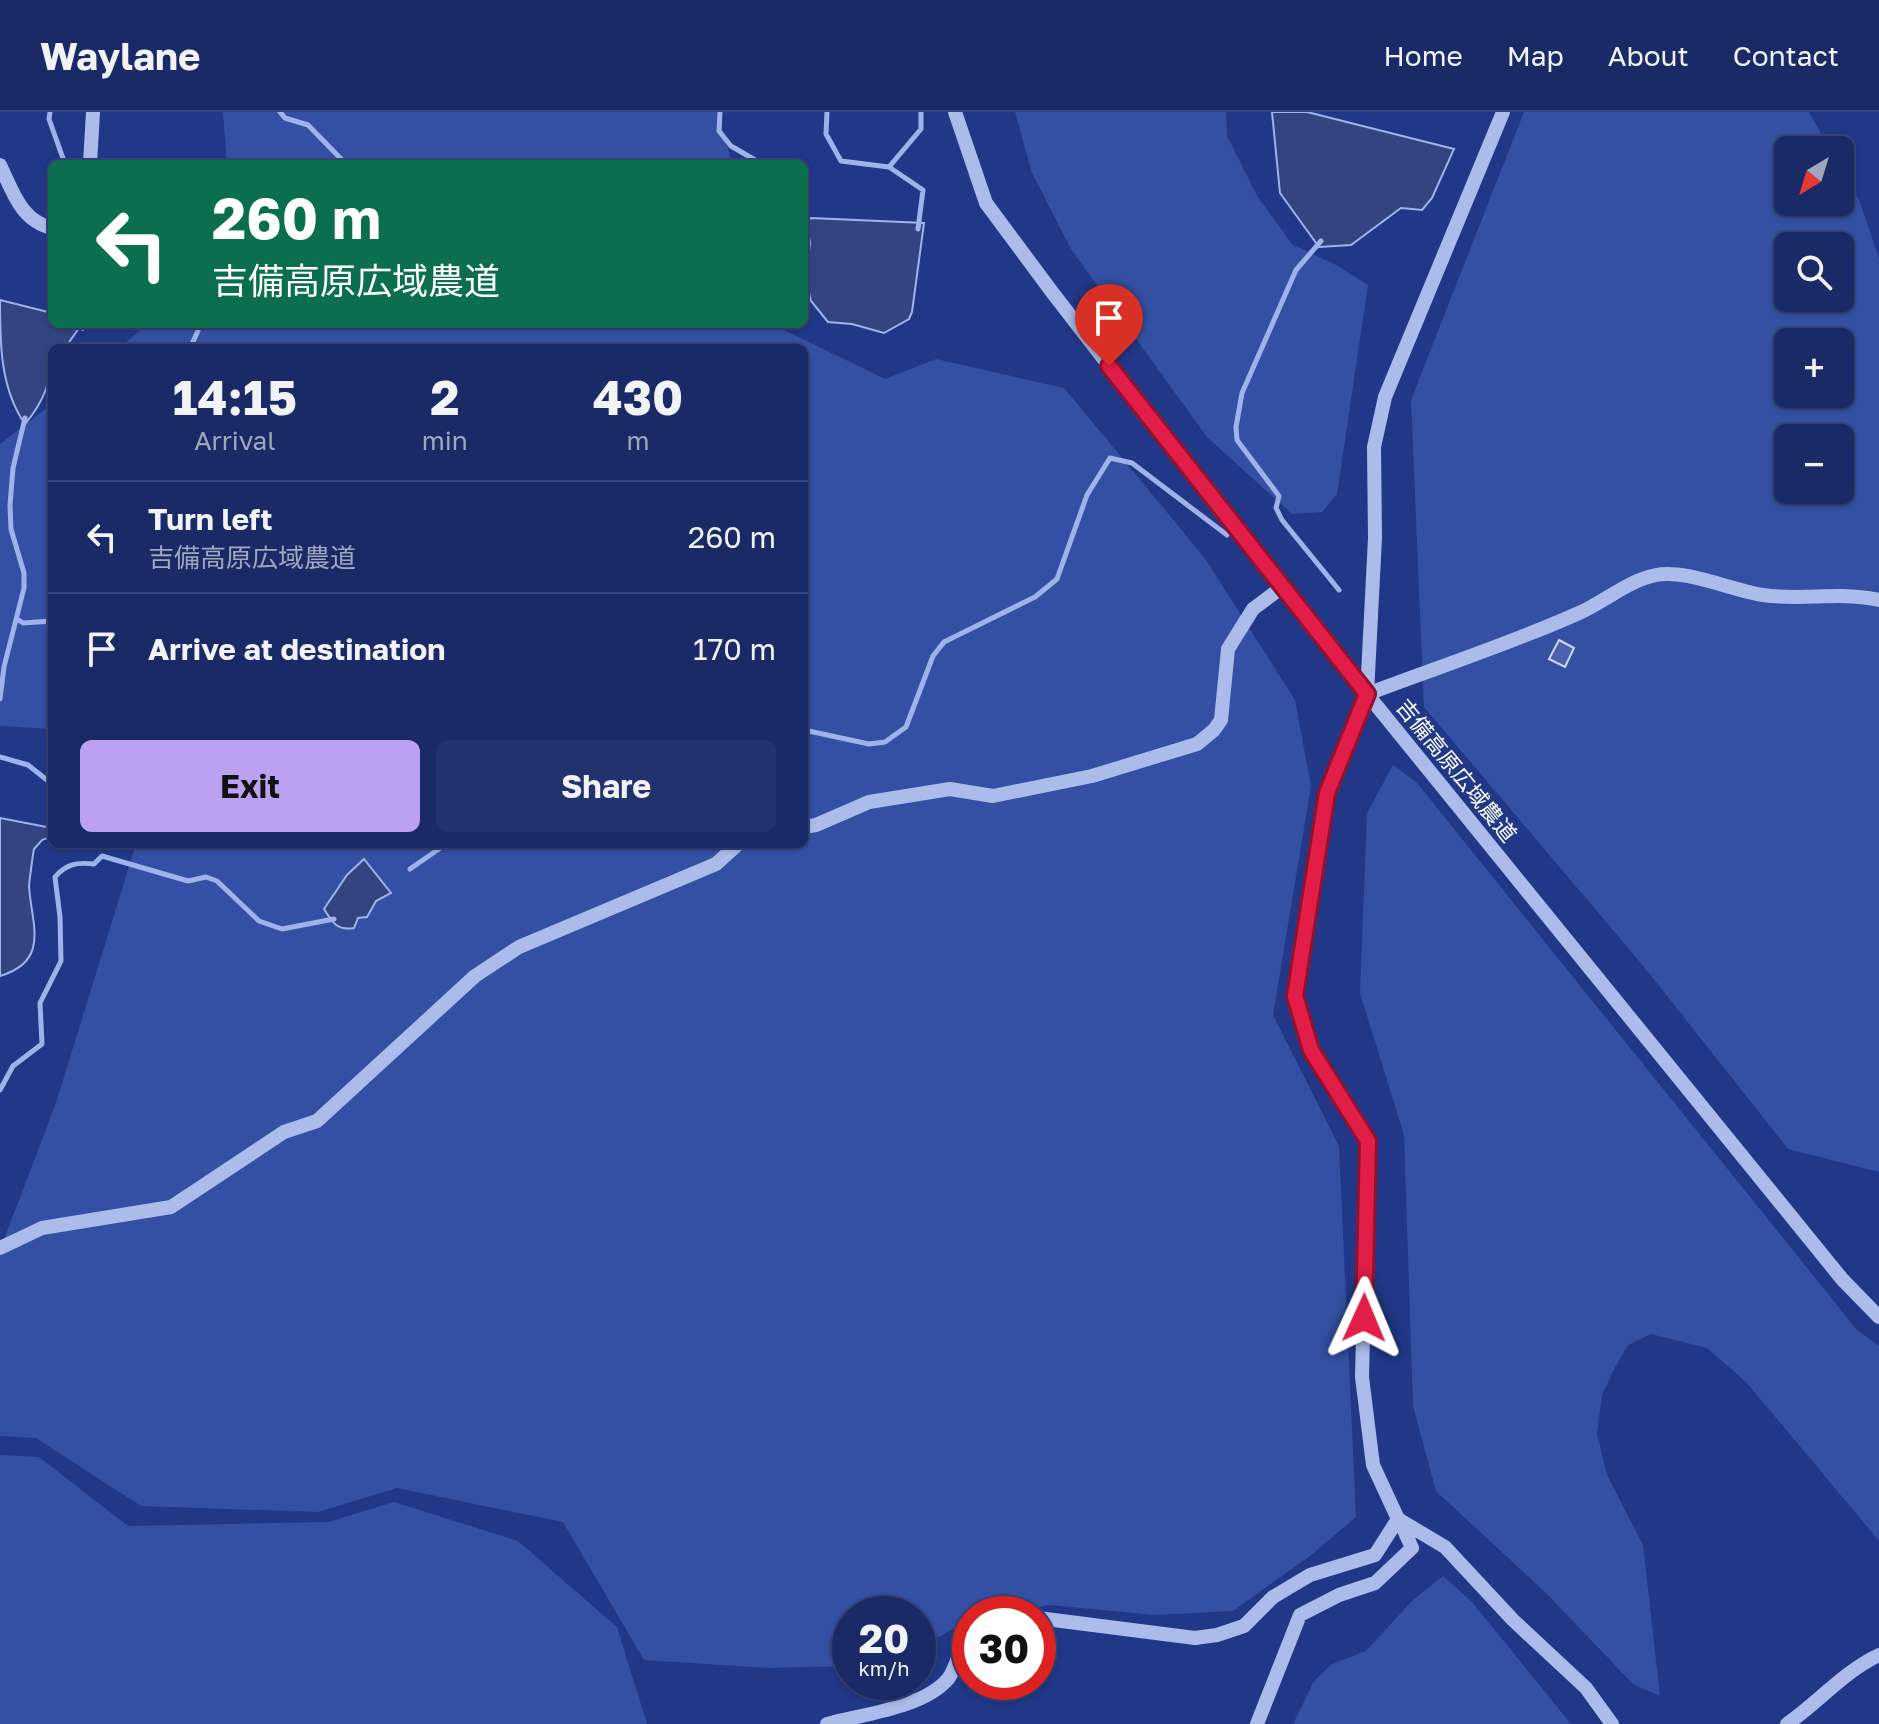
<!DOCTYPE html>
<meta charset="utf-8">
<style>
:root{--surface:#192a66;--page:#22326c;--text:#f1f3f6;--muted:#9fa7bf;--line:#37467a;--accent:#bca0f2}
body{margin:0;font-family:"Golos Text","Noto Sans JP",sans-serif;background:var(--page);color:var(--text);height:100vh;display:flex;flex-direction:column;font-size:30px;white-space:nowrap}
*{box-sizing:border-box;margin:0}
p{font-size:26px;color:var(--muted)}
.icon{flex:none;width:44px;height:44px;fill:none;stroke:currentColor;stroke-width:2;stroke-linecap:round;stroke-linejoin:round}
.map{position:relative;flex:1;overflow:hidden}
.drawer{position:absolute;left:48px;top:232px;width:760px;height:504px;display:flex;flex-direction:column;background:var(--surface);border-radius:12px;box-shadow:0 2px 6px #0004,0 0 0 2px var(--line)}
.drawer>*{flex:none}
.banner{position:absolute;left:48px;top:48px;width:760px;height:168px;border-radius:12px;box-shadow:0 2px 6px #0004,0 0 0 2px var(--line);background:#0b6e4f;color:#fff;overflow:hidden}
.needle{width:52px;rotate:218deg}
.buttons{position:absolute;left:1774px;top:24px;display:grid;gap:16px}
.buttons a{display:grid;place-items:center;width:80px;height:80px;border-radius:12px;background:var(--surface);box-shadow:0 2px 6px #0004,0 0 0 2px var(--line);font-size:40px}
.speed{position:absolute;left:832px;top:1484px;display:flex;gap:16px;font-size:40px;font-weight:700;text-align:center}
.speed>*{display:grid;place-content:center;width:104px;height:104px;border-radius:50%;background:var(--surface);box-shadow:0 2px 6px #0004,0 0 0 2px var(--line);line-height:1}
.speed small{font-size:20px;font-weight:400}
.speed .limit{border:12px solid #d22;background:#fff;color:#111}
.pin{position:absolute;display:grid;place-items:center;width:68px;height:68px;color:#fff;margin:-82px -34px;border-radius:50% 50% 50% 0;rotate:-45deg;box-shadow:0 0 8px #0007}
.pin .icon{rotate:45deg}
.me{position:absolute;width:88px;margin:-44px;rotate:1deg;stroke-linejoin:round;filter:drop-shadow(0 0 6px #0008)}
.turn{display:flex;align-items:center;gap:28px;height:168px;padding:0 32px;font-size:36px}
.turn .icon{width:104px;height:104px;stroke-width:2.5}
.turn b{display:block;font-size:56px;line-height:68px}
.eta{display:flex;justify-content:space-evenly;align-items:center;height:136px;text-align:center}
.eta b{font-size:48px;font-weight:700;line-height:56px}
.button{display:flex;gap:16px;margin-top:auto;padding:16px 32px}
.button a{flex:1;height:92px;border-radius:12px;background:var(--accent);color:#111;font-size:32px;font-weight:700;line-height:92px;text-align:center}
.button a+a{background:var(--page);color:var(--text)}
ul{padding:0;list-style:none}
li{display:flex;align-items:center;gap:24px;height:112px;padding:0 32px;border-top:2px solid var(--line)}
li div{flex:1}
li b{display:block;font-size:30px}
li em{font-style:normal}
header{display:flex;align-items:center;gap:48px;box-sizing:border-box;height:112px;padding:0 40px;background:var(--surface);border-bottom:2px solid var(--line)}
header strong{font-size:38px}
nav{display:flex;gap:44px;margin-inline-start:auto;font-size:28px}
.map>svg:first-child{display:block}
.green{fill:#3450a5;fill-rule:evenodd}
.water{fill:#334480;stroke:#9fb3eb;stroke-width:2}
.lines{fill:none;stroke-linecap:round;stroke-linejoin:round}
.stream{stroke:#9fb3eb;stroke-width:5}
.building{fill:#4961b0;stroke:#d0daf8;stroke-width:2}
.minor{stroke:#abbbea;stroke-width:14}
.route-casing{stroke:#92132f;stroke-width:20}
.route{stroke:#e11d48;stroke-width:14}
.labels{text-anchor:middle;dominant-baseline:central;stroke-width:6;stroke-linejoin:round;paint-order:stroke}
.street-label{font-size:22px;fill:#fff;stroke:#213888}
</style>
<header>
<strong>Waylane</strong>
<nav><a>Home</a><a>Map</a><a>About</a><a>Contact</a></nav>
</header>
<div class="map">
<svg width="1879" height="1612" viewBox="0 0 1879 1612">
<rect width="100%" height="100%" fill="#213888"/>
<path class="green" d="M223 0H718L732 52H227Z
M1015 0H1226L1227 24 1257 84 1292 132 1338 154 1368 173 1337 382 1322 400 1292 402 1207 325 1071 137 1032 61Z
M1524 0H1809L1830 38H1788V90H1840V55L1859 88 1879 146V1060L1788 1037 1645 856 1424 595 1411 288ZM1788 134H1840V186H1788ZM1788 230H1840V282H1788ZM1788 326H1840V378H1788Z
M148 212H780L782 217 885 267 936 247 1064 276 1204 445 1295 588 1311 674 1273 903 1339 1034 1356 1405 1310 1444 1233 1499 1155 1503 1050 1493 1000 1502H970V1507L918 1537V1502H850V1554L768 1556 644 1548 563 1410 397 1376 318 1400 141 1394 36 1326 0 1324V1138L56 991 136 732H804V236H119Z
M52 292V617L0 614V332Z
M1393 653 1417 671 1857 1218 1879 1234V1429L1747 1271 1707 1236 1651 1222 1628 1233 1614 1257 1602 1283 1597 1322 1607 1363 1643 1433 1660 1584 1633 1572 1546 1481 1436 1379 1413 1294 1404 1023 1360 881 1367 701Z
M0 1343 39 1345 128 1414 328 1410 394 1390 518 1429 617 1515 647 1612H0Z
M1443 1464 1472 1490 1571 1612H1293L1314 1569 1332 1552 1366 1539 1412 1489Z"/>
<path class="water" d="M1272 0H1307L1454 37 1432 86 1422 98 1401 96 1351 133 1319 135 1280 81Z
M811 106 924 111 912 200 909 207 884 221 852 212 828 210 811 189 806 168 810 131 807 110Z
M0 188 52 201V212H88L83 218 79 216 65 236H52C52 268 45 288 25 312 0 276 0 231 0 188Z
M0 706 52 716V724L42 728 34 737C33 741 29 772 29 774 31 811 51 849 0 864Z
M364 747 391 781 376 789 367 805 358 806 354 816C337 819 332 810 324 797L347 763Z"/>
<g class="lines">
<path class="stream" d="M50 0 49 7 65 52
M280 0 285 6 308 13 346 52
M720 0 719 19 731 34 762 52
M827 0 826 22 841 49 889 55
M918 117 923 78 889 55 921 17V0
M1321 129 1296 158 1242 281 1236 315 1237 328 1279 384 1276 396 1282 408 1339 478
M194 236 192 232 201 212
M17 507 23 511 52 509
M0 587 4 555 24 476V461L11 417 10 393 13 356 25 306
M804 618 869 632 885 630 906 615 933 544 944 530 1035 485 1057 467 1087 383 1110 346 1132 351 1227 423
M0 645 28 653 52 672
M410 757 446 732
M0 978 13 954 42 932 40 891 61 849 60 805 55 765C66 752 77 750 94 752L102 744 188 769 206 765 217 769 259 809 282 817 334 807"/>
</g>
<path class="building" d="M1559 528 1574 536 1565 555 1549 547Z"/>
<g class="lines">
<path class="minor" d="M955 0 986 91 1052 180 1281 476 1842 1167 1879 1205
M90 52 93 0
M0 53C13 80 21 109 52 116
M1367 582C1438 555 1510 532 1579 501 1606 489 1627 469 1656 463 1685 457 1731 478 1763 483 1801 489 1841 479 1879 488
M804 715 816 713 869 690 950 677 993 684 1092 664 1197 632 1214 618 1221 608 1228 537 1253 497 1281 476
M0 1136 42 1116 171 1095 284 1020 317 1009 475 864 519 835 716 752 738 732
M1398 1407 1445 1435 1513 1508 1586 1576 1612 1612
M1038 1506 1195 1526 1217 1523 1244 1514 1273 1485 1310 1463 1375 1443 1398 1407 1373 1353 1362 1265 1368 1029 1311 938 1295 884 1327 681 1367 582 1375 426 1374 335 1385 285 1503 0
M827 1612C863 1602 923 1596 948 1567 957 1555 957 1539 970 1530
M1257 1612 1300 1503 1339 1483 1375 1471 1412 1436 1399 1407
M1787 1612C1819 1590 1843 1560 1879 1543"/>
</g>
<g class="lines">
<defs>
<path id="route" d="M1109 254 1367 582 1327 681 1295 884 1311 938 1368 1029 1364 1206"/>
</defs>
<use href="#route" class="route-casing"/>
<use href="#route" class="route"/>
</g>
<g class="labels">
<g class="street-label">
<text transform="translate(1457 658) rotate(51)">吉備高原広域農道</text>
</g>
</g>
</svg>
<div class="buttons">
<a><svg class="needle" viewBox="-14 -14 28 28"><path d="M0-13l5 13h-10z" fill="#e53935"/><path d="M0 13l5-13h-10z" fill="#9fa7bf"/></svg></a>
<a><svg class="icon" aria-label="search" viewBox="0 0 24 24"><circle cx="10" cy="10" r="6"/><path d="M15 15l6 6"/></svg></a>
<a>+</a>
<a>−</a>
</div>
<div class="speed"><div>20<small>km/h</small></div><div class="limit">30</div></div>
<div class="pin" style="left:1109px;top:254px;background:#d93025"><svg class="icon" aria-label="arrive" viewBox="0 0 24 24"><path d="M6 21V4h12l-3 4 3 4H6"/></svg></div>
<svg class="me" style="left:1364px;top:1206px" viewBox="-20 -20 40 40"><path d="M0-17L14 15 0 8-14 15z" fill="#e11d48" stroke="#fff" stroke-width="4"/></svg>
<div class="banner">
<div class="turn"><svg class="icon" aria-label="left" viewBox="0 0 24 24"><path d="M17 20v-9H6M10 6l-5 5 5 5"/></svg><div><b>260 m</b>吉備高原広域農道</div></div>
</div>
<section class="drawer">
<div class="eta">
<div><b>14:15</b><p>Arrival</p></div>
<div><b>2</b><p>min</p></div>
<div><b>430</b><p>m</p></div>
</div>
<ul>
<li><svg class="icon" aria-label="left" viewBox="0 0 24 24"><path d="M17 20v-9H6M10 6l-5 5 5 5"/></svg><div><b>Turn left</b><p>吉備高原広域農道</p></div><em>260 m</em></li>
<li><svg class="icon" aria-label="arrive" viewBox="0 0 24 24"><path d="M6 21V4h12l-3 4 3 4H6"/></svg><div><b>Arrive at destination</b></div><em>170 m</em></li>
</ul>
<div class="button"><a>Exit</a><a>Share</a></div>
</section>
</div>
